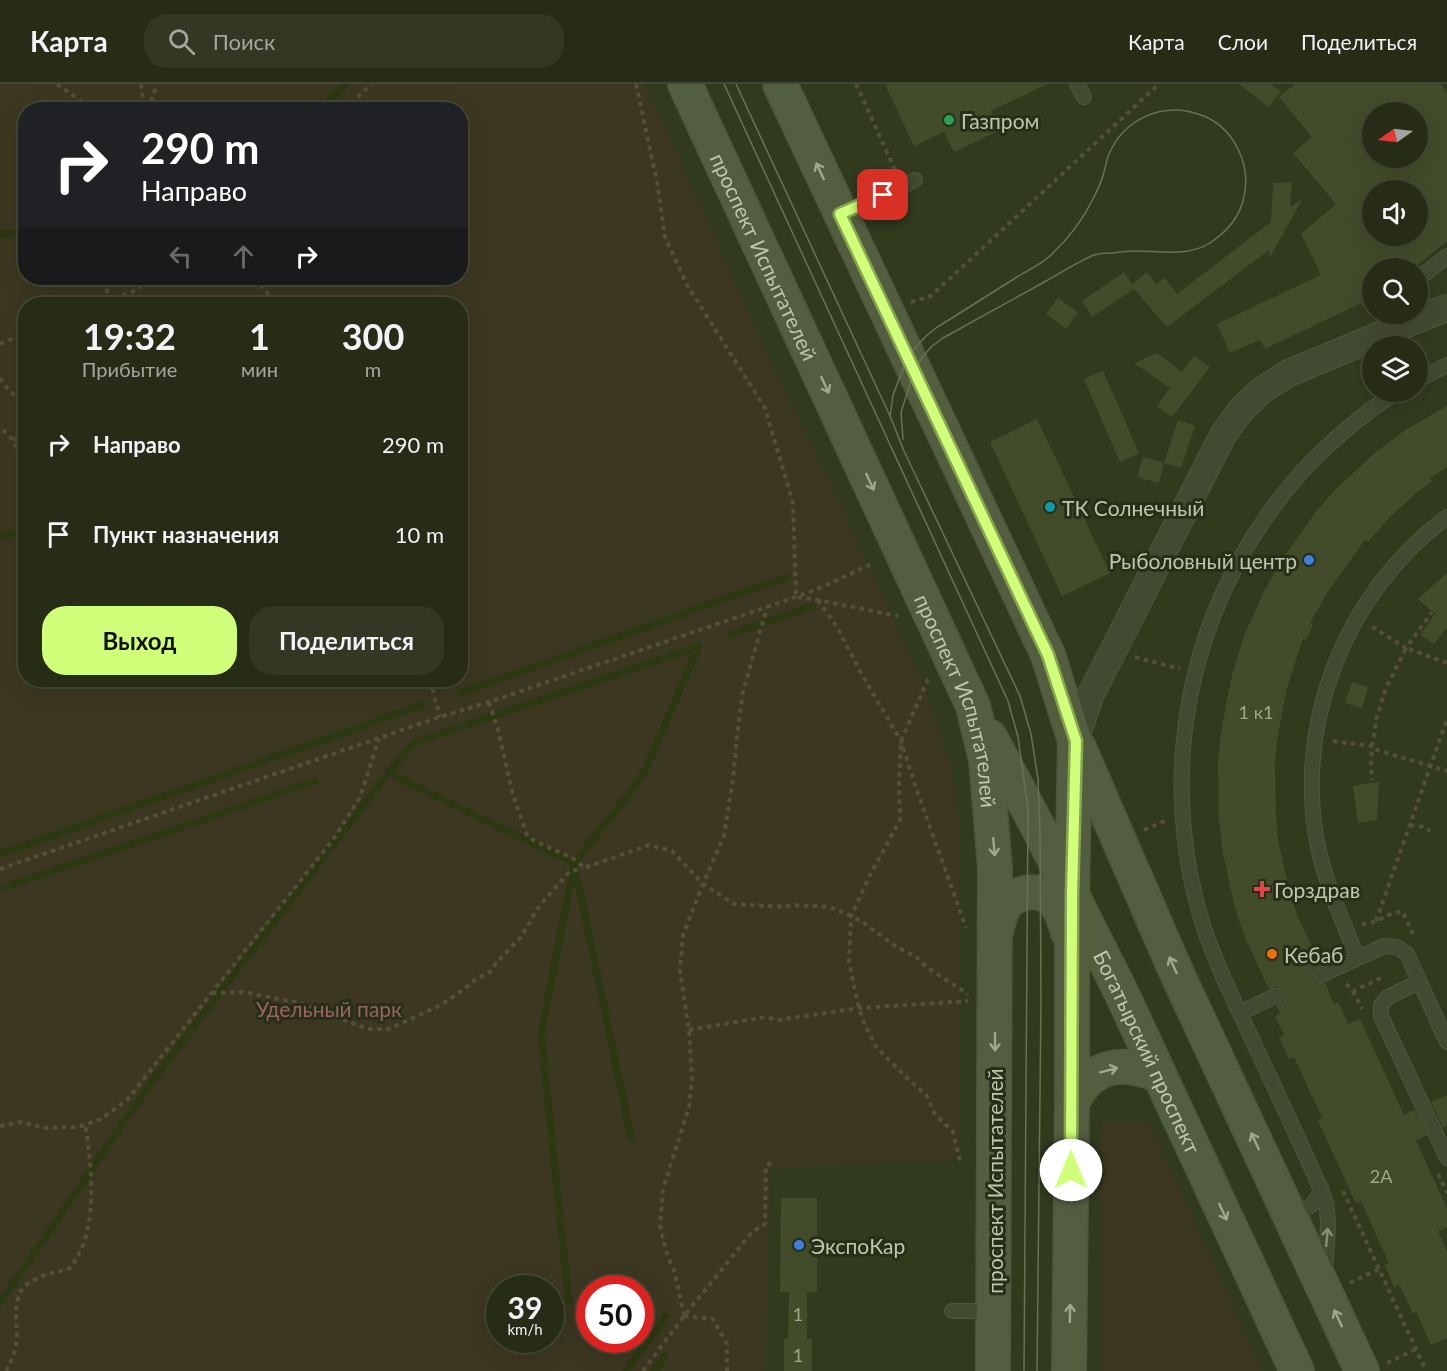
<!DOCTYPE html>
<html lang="ru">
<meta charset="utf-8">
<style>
:root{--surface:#262c16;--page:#323823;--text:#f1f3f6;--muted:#a4a7a1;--line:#424835;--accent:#d0ff7a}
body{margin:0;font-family:Lato,sans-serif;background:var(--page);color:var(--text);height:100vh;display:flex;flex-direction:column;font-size:22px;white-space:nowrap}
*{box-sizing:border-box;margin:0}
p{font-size:20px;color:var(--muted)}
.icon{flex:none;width:33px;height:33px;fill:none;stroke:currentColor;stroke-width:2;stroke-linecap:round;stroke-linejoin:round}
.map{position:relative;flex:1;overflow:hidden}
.drawer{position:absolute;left:18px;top:213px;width:450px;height:390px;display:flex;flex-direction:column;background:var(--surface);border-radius:24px;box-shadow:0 6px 24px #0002,0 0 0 2px var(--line)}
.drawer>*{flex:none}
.banner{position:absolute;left:18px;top:18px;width:450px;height:183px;border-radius:24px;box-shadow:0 6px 24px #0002,0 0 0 2px var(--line);background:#202124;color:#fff;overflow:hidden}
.needle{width:39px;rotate:256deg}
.tools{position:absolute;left:1362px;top:18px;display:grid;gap:12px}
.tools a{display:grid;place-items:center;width:66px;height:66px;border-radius:50%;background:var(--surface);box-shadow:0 6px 24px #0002,0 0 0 2px var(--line);font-size:30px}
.speed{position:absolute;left:486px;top:1191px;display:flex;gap:12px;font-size:30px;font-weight:700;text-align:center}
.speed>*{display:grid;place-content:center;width:78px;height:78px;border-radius:50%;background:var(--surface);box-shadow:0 6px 24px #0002,0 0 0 2px var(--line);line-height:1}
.speed small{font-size:15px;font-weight:400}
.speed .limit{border:9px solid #d22;background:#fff;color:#111}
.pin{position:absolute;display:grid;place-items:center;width:51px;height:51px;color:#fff;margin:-26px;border-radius:12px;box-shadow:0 3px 9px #0006}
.me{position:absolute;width:66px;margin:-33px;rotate:0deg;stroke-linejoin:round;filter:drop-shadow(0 0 4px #0008)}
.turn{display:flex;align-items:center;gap:21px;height:126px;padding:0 24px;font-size:27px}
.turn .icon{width:78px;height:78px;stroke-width:2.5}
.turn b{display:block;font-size:42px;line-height:51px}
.lanes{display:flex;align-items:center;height:57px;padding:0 24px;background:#0003;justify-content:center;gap:30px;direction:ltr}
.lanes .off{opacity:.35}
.eta{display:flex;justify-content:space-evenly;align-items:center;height:102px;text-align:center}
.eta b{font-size:36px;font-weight:700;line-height:42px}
.action{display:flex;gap:12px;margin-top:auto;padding:12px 24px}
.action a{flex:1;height:69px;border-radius:24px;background:var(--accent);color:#111;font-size:24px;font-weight:700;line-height:69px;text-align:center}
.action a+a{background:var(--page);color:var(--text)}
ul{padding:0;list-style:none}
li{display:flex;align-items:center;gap:18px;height:90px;padding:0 24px}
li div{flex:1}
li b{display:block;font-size:22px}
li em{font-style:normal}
header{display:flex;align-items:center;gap:36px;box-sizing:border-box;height:84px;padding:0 30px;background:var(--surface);border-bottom:2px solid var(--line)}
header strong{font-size:28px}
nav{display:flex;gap:33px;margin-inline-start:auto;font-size:21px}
.search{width:420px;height:54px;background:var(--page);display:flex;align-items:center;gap:15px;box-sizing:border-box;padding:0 21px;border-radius:24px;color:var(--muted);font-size:22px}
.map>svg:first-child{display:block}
.green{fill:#3b3720;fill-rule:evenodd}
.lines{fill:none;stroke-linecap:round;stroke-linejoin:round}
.stream{stroke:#2c3811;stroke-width:7}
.building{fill:#424c2b;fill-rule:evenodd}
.service-casing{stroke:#4e573f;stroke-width:16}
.minor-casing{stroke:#4e573f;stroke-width:28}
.secondary-casing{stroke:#4e573f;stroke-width:36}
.path{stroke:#544f39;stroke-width:4;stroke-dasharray:4.5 4.5;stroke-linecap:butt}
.service{stroke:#434a32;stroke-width:14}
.minor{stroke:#434a32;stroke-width:26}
.secondary{stroke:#535e40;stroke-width:33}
.tram{stroke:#687254;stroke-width:1.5}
.oneway{stroke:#9ea88c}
.oneway2{stroke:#878f76}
.route-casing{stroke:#87a64f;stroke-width:15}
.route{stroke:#d0ff7a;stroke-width:10}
.leisure-dot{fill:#2e9e5b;stroke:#272f18;stroke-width:2}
.culture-dot{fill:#0f9aa8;stroke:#272f18;stroke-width:2}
.shop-dot{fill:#3f7fe0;stroke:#272f18;stroke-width:2}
.health-dot{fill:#e0444e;stroke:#272f18;stroke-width:2}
.food-dot{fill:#e8710a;stroke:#272f18;stroke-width:2}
.labels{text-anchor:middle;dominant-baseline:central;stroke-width:6;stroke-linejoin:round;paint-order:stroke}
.number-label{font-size:18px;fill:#9ea88c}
.poi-label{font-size:21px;fill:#bec7ad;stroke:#272f18;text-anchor:start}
.street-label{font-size:21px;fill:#bec7ad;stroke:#272f18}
.park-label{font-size:21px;fill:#9a6264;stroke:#272f18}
</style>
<header>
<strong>Карта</strong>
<div class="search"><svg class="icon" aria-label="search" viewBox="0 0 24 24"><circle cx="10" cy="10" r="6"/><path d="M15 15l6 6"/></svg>Поиск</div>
<nav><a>Карта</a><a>Слои</a><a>Поделиться</a></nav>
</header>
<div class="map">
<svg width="1447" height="1287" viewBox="0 0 1447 1287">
<rect width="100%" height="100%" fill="#323a1e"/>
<path class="green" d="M0 0H645L784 307 850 441 922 597 951 685 959 739 960 1059 954 1076 770 1084 765 1287H0ZM26 26H460V194H26ZM460 220V596H26V220ZM500 1204H550V1256H500ZM590 1204H640V1256H590Z
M1149 1038 1262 1287H1101L1102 1039Z"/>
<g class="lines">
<path class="stream" d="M319 26 346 0
M0 150 26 149
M0 452 26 446
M732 550 812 522
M463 608 786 493
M388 689 414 659 699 562
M0 770 422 621
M0 805 315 697
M631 1053 574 779 642 693 699 562
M0 1219 150 1000 388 689 574 779 541 951 569 1218
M626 1287 666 1232
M655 1287 665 1272"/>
</g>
<path class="building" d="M885 0H1047L991 27 1000 46 954 68 944 48 914 62Z
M1239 0H1271L1281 8 1268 23Z
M1295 0H1441L1447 8V157L1414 184H1372V214L1265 265 1260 256 1230 269 1217 240 1321 191 1301 150 1336 120 1293 69 1312 53 1279 13ZM1372 28H1418V74H1372ZM1372 106H1418V152H1372Z
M1292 98 1290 123 1303 114 1269 175V166L1167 243 1134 205 1092 233 1082 217 1124 188 1132 200 1147 188 1156 200 1165 194 1177 210 1271 138 1273 99Z
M1058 214 1078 228 1066 245 1046 230Z
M1157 269 1182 288 1194 272 1210 283 1172 333 1157 322 1170 304 1134 279Z
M1103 287 1139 369 1120 378 1084 295Z
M1447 322V383L1430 394 1432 397 1415 410 1390 433 1368 458 1365 456 1327 509 1310 539 1313 540 1306 556 1303 554 1287 604 1277 656 1275 679 1276 734 1278 756 1290 809 1297 831 1321 881 1313 886V894L1316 899H1325L1334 920 1338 918 1348 940 1360 935 1404 1031 1415 1026 1427 1051 1416 1057 1447 1124V1143L1438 1147 1447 1167V1254L1431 1261 1416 1228 1413 1230 1399 1200 1394 1203 1385 1181 1389 1179 1361 1117 1356 1119 1318 1037 1322 1034 1294 973 1289 975 1279 954 1284 951 1275 932 1280 930 1276 921 1283 917V909L1280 905 1276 903 1269 905 1245 854 1235 824 1223 770 1219 737 1218 679 1221 647 1232 591 1244 552 1264 507 1281 477 1315 429 1337 404 1376 368 1404 347Z
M1037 335 1110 489 1062 512 990 358Z
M1178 336 1195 342 1181 384 1164 379Z
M1143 373 1164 379 1159 399 1137 393Z
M1447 489V543L1434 560 1420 551 1435 530 1418 515Z
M1352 598 1368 603 1362 624 1345 619Z
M1379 698 1377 736 1358 739 1353 702Z
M1447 1011V1042L1443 1044 1431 1018Z
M781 1114H817V1208H807V1255H812V1287H784V1255H788L789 1208H780Z"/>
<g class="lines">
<defs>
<path id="service" d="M1077 0 1084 13
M840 130 915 96
M1418 195 1447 172
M1418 296 1447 281
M1358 874C1344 841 1329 807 1320 772 1290 646 1344 509 1447 433
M1321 891 1384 862 1397 863 1407 870 1447 958
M1419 898 1388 913 1381 921V932L1447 1074
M1240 929 1275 912
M1287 1122C1305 1129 1316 1123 1321 1104
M1325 1188C1326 1164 1331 1139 1325 1115 1300 1056 1272 999 1245 940 1230 909 1215 877 1204 844 1151 678 1194 497 1316 373 1341 349 1368 325 1398 308
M952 1227H994"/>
<path id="minor" d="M1075 657 1090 612 1223 351 1240 327 1262 306 1289 289 1428 231 1447 224"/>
<g id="secondary">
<path id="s1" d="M685 0 973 622 986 676 995 784 993 1287"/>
<path d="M780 0 1048 571 1075 657 1072 810V1018L1069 1287"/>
<path id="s2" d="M990 653 1040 747 1120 906 1297 1287"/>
<path d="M1079 664 1174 883 1362 1287"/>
<path d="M996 848C998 840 1000 829 1005 821 1010 814 1017 811 1025 809 1054 804 1061 825 1068 848"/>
<path d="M1072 1018C1076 1012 1080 1004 1086 998 1108 977 1132 981 1159 991"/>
</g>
</defs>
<use href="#service" class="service-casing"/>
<use href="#minor" class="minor-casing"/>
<use href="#secondary" class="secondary-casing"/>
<path class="path" d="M57 0 94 26
M141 0 144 26
M636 0 657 98 665 153 687 201 765 324 793 419 796 513 818 516 898 532
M856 0 896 88
M148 26 157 0
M345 26 371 0
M254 194 277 220
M105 218 109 194
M911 218 931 212 1159 0
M97 220 132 208 153 194
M0 260 26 249
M0 294 10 308 26 318
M3 346 14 357 18 370 26 378
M14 357 26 344
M818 516 837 543 861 589 901 657 916 704 966 844
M1372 543 1406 564 1432 528
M1135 573 1180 585
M1447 579 1406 564 1386 604 1377 633 1372 662 1377 666 1447 687
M928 595 901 657 899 696 900 736 871 789 851 832 849 878 859 924 865 941 876 963 908 995 926 1011 935 1030 953 1048 960 1078
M430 596 440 633
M489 618 498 646 513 711 527 751 533 756 574 775 584 784 649 761 672 767 703 800 734 820 784 823 792 821 830 823 851 832 864 839 895 862 916 873 928 884 968 910
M1333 657 1372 662 1371 679 1372 696
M1410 741 1423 743 1430 747
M1144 746 1167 736
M0 785 440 633 489 618 767 523 815 506 874 479
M1376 837 1447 635
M1362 840C1377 841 1388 827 1403 828L1414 853
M1346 900 1353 907 1381 894
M1353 907 1362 925
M212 909 243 908 300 919 368 945H389L441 921 463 906 476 895 490 888 497 878 521 853 537 825 548 812 569 788 583 784
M689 946 765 933 778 936 859 924 968 917
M0 1042 22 1038 43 1044 75 1043 85 1041 101 1035 127 1016 335 753 360 713 379 655
M1438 1090 1447 1109
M1343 1107 1426 1287
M1350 1199 1379 1185
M684 1232 675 1189 666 1167 660 1141 663 1105 689 1023 692 994 689 946 680 887 683 851 703 800 724 752 733 695 737 651 743 608 767 523
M684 1232 713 1235 727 1260V1287
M1387 1279 1416 1265
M6 1287C12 1276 16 1266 17 1253 17 1238 13 1221 21 1207 27 1198 42 1191 52 1189 58 1187 65 1187 70 1184 71 1183 75 1178 75 1176 98 1144 92 1078 85 1041
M643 1287 684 1232 752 1148 765 1140 766 1081 775 1079"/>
<use href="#service" class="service"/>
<use href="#minor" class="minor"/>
<use href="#secondary" class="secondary"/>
<path class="tram" d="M724 0 1008 617 1018 653 1028 724 1024 1287
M736 0 890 332 904 367 1020 612 1031 650 1038 695 1040 747 1041 917 1037 1287
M890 333 893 311 908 272 926 252 936 244C963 227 990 210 1017 193 1028 186 1042 180 1051 171 1068 155 1084 134 1094 113 1098 105 1102 96 1104 88 1106 82 1106 76 1109 70 1124 35 1162 18 1198 30 1234 41 1253 82 1243 117 1238 135 1225 149 1210 159 1188 173 1159 167 1135 167 1127 167 1120 168 1112 169 1106 169 1100 169 1094 171 1079 177 1061 189 1046 197 1012 216 978 235 943 254L931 263 921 275 915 286 901 328 903 355"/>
</g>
<defs><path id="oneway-shaft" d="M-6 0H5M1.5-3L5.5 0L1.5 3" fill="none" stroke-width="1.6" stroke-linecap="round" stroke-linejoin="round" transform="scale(1.5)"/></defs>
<g class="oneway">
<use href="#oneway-shaft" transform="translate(820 87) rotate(-115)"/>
<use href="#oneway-shaft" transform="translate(825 301) rotate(65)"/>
<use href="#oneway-shaft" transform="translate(870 398) rotate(65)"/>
<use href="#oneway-shaft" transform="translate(994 763) rotate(85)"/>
<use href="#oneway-shaft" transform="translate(1173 881) rotate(-114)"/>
<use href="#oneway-shaft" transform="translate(995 958) rotate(90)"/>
<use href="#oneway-shaft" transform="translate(1109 986) rotate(-15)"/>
<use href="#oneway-shaft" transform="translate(1255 1057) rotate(-115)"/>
<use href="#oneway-shaft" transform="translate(1223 1128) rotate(65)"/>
<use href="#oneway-shaft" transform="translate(1070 1229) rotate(-89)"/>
<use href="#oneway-shaft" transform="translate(1338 1234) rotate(-115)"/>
</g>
<use class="oneway2" href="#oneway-shaft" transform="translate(1327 1153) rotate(-85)"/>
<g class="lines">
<defs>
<path id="route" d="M883 111 840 130 1048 571 1076 657 1072 810 1071 1086"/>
</defs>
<use href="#route" class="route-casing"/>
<use href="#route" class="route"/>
</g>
<circle class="leisure-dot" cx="949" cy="36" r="6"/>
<circle class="culture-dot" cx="1050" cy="423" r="6"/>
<g class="shop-dot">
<circle cx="1309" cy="476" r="6"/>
<circle cx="799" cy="1161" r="6"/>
</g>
<path class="health-dot" d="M1259 796h6v6h6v6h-6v6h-6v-6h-6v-6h6z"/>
<circle class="food-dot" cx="1272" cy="870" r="6"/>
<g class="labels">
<g class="number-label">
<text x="1256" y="628">1 к1</text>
<text x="1381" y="1092">2А</text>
<text x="798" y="1230">1</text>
<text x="798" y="1271">1</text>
</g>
<g class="poi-label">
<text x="961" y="36">Газпром</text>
<text x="1062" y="423">ТК Солнечный</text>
<text x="1297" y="476" text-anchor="end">Рыболовный центр</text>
<text x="1274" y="805">Горздрав</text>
<text x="1284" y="870">Кебаб</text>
<text x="811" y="1161">ЭкспоКар</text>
</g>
<g class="street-label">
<text stroke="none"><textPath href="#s1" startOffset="190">проспект Испытателей</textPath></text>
<text stroke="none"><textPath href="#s1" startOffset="676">проспект Испытателей</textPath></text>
<text stroke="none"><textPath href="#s2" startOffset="352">Богатырский проспект</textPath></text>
<text transform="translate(994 1097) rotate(-90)">проспект Испытателей</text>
</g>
<g class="park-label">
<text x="329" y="924">Удельный парк</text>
</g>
</g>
</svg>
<div class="tools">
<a><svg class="needle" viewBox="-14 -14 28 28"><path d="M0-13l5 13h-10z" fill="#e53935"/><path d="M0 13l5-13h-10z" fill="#a4a7a1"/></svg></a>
<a><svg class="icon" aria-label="sound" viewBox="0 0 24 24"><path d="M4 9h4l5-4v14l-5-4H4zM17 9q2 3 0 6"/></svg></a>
<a><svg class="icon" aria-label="search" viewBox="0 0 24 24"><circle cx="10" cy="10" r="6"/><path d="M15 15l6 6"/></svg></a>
<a><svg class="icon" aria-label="layers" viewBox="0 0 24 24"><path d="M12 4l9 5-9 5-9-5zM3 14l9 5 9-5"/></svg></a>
</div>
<div class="speed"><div>39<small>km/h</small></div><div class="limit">50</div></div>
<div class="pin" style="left:883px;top:111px;background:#d93025"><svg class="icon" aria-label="arrive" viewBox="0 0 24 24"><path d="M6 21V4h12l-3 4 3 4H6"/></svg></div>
<svg class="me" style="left:1071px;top:1086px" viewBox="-20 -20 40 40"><circle r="19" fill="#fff"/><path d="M0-13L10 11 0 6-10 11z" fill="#d0ff7a"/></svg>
<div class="banner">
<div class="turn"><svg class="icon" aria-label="right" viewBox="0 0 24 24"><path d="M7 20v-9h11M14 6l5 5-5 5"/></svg><div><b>290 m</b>Направо</div></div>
<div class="lanes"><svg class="icon off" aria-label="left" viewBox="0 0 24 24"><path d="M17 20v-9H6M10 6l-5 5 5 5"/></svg><svg class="icon off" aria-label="ahead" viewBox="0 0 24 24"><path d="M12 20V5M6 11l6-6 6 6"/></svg><svg class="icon" aria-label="right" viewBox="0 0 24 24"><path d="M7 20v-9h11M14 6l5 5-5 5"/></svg></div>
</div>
<section class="drawer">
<div class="eta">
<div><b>19:32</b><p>Прибытие</p></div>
<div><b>1</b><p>мин</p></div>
<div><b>300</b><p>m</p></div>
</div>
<ul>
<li><svg class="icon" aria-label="right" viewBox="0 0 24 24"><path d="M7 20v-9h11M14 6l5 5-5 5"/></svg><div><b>Направо</b></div><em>290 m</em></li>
<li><svg class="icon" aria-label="arrive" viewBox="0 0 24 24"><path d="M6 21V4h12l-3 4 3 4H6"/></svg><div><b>Пункт назначения</b></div><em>10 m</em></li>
</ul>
<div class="action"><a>Выход</a><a>Поделиться</a></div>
</section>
</div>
